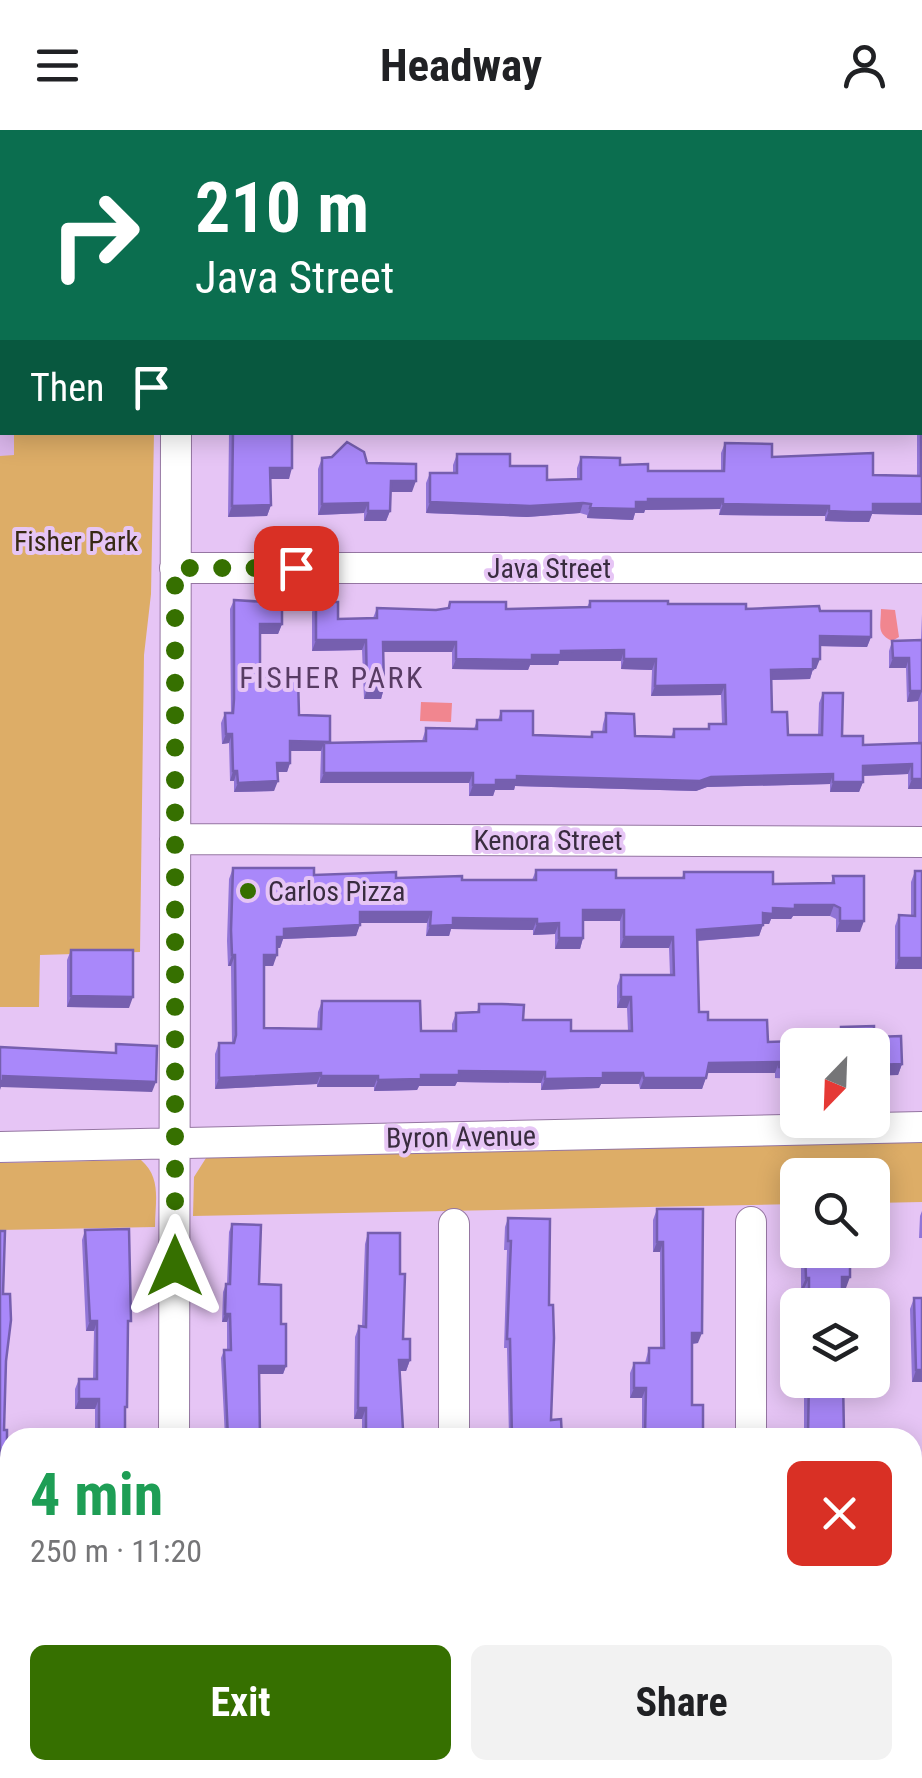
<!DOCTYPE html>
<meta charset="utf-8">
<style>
:root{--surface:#fff;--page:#f2f2f2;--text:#202124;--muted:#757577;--accent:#367000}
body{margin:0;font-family:"Roboto Condensed",sans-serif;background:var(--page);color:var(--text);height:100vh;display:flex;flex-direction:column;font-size:38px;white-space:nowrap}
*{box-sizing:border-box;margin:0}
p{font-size:32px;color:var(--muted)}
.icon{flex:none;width:55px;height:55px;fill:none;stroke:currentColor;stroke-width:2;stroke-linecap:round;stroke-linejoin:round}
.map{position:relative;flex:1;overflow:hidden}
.side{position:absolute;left:0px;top:1298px;width:922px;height:352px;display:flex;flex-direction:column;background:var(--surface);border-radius:30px 30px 0 0;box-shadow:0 5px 25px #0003}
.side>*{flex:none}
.hud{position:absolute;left:0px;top:0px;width:922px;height:305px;box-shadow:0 5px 25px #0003;background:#0b6e4f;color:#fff;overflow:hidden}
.needle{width:65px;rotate:203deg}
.fabs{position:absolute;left:780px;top:898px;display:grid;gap:20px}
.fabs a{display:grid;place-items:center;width:110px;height:110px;border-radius:15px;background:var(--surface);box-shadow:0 5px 25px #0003;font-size:50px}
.pin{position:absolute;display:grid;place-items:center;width:85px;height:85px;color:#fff;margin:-42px;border-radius:20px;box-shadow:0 5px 15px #0006}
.me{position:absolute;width:110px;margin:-55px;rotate:0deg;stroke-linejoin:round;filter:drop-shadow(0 0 8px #0008)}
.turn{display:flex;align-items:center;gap:35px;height:210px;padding:0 30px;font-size:45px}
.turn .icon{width:130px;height:130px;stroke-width:2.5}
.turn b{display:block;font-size:70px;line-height:85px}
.then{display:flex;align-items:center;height:95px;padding:0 30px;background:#0003;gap:20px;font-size:38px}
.round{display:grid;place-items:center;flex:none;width:105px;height:105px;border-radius:15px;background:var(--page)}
.headline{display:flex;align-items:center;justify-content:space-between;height:170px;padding:0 30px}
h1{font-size:60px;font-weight:700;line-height:75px;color:#1e9e55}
.primary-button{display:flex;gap:20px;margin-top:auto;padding:20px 30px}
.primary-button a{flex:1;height:115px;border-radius:15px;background:var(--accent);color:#fff;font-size:40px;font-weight:700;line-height:115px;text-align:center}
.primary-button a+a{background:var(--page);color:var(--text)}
header{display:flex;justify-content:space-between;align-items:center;height:130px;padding:0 30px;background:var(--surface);font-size:45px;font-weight:700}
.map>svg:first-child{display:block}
.built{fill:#dab6eb}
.green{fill:#ddad67}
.water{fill:#f1868f}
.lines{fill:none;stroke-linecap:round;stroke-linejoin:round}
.minor-casing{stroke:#9576a2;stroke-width:32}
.minor{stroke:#fff;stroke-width:30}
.wall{fill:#9175d7;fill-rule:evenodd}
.shaded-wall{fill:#765faf}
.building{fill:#a988fa;stroke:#765faf;stroke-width:2.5;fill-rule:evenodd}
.route{stroke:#367000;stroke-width:18;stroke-dasharray:0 32.4}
.poi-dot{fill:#367000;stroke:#e6c5f5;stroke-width:4}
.labels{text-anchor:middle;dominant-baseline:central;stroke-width:8;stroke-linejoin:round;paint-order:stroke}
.park-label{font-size:28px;fill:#372914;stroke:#e6c5f5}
.street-label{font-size:28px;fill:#392c3f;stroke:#e6c5f5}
.poi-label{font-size:28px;fill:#392c3f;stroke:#e6c5f5;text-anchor:start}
.neighbourhood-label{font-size:30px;letter-spacing:2.5px;fill:#583c64;stroke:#e6c5f5}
</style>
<header><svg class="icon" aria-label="menu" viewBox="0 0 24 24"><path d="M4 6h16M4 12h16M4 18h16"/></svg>Headway<svg class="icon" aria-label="person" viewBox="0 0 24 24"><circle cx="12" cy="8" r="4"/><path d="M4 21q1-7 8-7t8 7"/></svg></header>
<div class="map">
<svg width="922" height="1648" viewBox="0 0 922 1648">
<rect width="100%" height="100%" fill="#e6c5f5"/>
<path class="built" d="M0 0H151L2 2V302L14 303V326H0Z
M155 1645H263L362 1648H155Z"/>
<path class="green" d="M14 303H154L151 464 144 525 140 822 40 825 39 877H0V326L14 325Z
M922 1012V1072L873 1073 872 1045H798L797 1074 193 1086 194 1047 206 1028Z
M141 1030C162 1048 155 1072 155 1097L0 1100V1033Z"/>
<path class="water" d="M881 479 895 480 899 507 892 511C876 503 881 497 881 479Z
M421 572 452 573 451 592 420 591Z"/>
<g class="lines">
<defs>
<path id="minor" d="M178 2V0
M920 169H922
M175 438H922
M175 709 922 712
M0 1017 922 997
M174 1308 176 302
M454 1308V1094
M751 1308V1092
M173 1648V1640
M454 1648V1640
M750 1648V1640"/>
</defs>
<use href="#minor" class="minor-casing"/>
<use href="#minor" class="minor"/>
</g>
<path class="wall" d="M922 185V385L872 384 869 392H849L825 391V386L719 385 720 379 645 380 644 383H635L633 390 587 388V385L580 383 527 387 426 383V353L430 343H453V335L457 324 510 336 547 350H577V338L581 327 648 341H721V323L725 313 772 327 873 345 917 346V302H920V187Z
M229 302H292L289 349H270L271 375 267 386 228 387Z
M322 328 367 333 412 362H390V381L386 391H364V383L318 385V339Z
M234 470 282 494 278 504H260V540L268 547 299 585 330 613 422 611 426 598 474 599 477 590H498L501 581 533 605 590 607 592 602H602L603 594 606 583 635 606 671 607 674 599H708L709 594H722L721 565 651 566 652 540 621 539V531H559L558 535H530L528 540 452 539V522H383L384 558 381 569H364L362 520 312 521V482L316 472 338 489 373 488 377 478 436 480 447 478 450 472 506 479 587 477 590 471 820 481 871 507 867 517 820 516 816 539H813L810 549 772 550V582L788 605H818L819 573 823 563 842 606 863 615 918 613V571L907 572 906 538H889V521L892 511 921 510 922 484V659H908V644L863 646V652L859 662H830V654L707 657 696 661 515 656 514 660H495L493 666H469V653H320L321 621H290V633L287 642H277L274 661 234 662V651H230L229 613 222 614 221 593 225 583H231L230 479Z
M233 738 314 745 462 750H532L536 740 616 748H682L684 742 773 754 831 753 833 746 860 802H836V789L830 786H793L791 789H771L769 794H763L759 806 697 811 699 882 708 890 768 912 837 909 841 897 874 907 902 934 898 945 798 915V949L775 948V943H707L702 959H640L639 954H601L599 958 541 960V953L457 952 455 956H419L417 960 374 961V957H317V954L215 959V924L219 913H232L231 836H228L227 811 229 749ZM583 791H620V818H669L670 845H621L617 856V878H627L628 901H571L523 890 479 874 477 882 456 883 452 894V901H421L322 871 318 882 317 899 264 898V836H273L277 818H280L283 809 356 806 360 793H427L426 806H449L451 799 533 800V805L555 804V819H580L583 808Z
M915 741H922V839H895V796L899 785H911V752Z
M71 820 129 878 67 877V830Z
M657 1079 698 1213 692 1214V1275L703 1308H642V1268H630V1243L634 1233H645L649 1218H660V1122H653V1090Z
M922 1081V1108H919L920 1086Z
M508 1088 549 1175 551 1290 562 1308H509L507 1218H504L507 1120H504L505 1097Z
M232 1094 259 1154 281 1194 286 1236 283 1244H259L260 1308H225L221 1228 224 1220H227V1192H222L223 1162 226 1154H227L229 1102Z
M85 1100 128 1200 125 1308H95V1279H75V1259L79 1249H93L94 1201H86L82 1110Z
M368 1103 400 1144 403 1209 410 1230 406 1241H399L403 1300 408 1308H362V1289H354L355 1207 359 1196H362L365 1114Z
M802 1120H843L846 1158H842V1175H804V1159H801V1124Z
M914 1168 922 1252H912L910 1179Z
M804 1250H843L844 1304 865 1308H801L804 1304Z
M922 1417V1454L920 1455V1422Z"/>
<path class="shaded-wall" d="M673 0H716L715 2H672Z
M0 130H2V145H0Z
M270 338H292L289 349H266Z
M391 351H416L412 362H387Z
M648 369H723L720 379 645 380 644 383H635L633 390 587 388 590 378 636 372Z
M430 372 583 373 580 383 527 387 426 383Z
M368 373 364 383 318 385 322 374Z
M723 374 829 376 825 386 719 385Z
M873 374H922V385L872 384 869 392 825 391 829 381Z
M271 375 267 386 228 387 232 376Z
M368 381H390L386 391H364Z
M260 494H282L278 504H257Z
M820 506 871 507 867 517 816 516Z
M316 510H366L362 520 312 521Z
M383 512H456L452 522H379Z
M624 520 621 531H559L558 535H530L528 540 452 539 456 529 532 525 561 521Z
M893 528H909L906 538H889Z
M624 529H656L652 540 621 539Z
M813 529H820L816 539H809Z
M813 539 810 549 768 550 771 540Z
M725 555 721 565 651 566 655 556Z
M384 558 381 569H364L367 559Z
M910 561H922L918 571 907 572Z
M226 604H232L229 613 222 614Z
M290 611 330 612 324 613 321 621H287Z
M277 633H290L287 642H274Z
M912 634 908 644 859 646 863 636Z
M233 641H237L234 651H230Z
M324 643H473L469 653H320Z
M833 644 830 654 707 657 696 661 515 656 514 660H495L493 666H469L473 655 517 646 711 647Z
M912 649H922V659H908Z
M278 651 274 661 234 662 238 653Z
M833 652H863L859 662H830Z
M795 775H834L830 786H793L791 789H771L769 794H759L763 783 773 778Z
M583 780H624L620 791H579Z
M360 782H431L427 793H356Z
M453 788 537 789 533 800 451 799 449 806H426L430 796Z
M840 791H864L860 802H836Z
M559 793 555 804 533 805 537 794Z
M360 795 356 806 283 809 280 818H273L277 807 284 799Z
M763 795 759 806 693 811 697 800Z
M624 807H673L669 818H620Z
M559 808H583L580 819H555Z
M232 825H235L231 836H228Z
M264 825H277L273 836H260Z
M899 828H922V839H895Z
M71 866 133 867 129 878 67 877Z
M621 867H631L627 878H617Z
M779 932 775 943H705L709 933Z
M902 934 898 945 872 946V935Z
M798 938V949L785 950 789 939Z
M459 941 545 942 541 953 457 952 455 956H419L417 960 374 961 378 950Z
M321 943 317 954 215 959 219 948Z
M603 943H643L639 954H601L599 958 541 960 545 949Z
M3 946 156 952 152 962 1 957 0 960V951Z
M321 946H378L374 957H317Z
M644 948H706L702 959H640Z
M657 1112H663L660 1122H653Z
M842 1147H850L846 1158H838Z
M806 1148H809L804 1159H801Z
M225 1184H230L227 1192H222Z
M90 1191H97L94 1201H86Z
M692 1203H702L698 1213 689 1214Z
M399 1230H410L406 1241H395Z
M259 1236H286L283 1244H256Z
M916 1240H922V1252H912Z
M634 1258H646L642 1268H630Z
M79 1269H99L95 1279H75Z
M358 1278H366L362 1289H354Z
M3 1434H10L8 1445H0Z
M1 1596H10L7 1607H0Z"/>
<path class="building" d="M0 0H130V2H2V130H0Z
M232 0H273V2H232Z
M571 0H595V2H571Z
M906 0H922V109H920V2H906Z
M921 185 922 374H873V382H852L829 381V376L723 374V369H648V372H636V379L590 378 591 374 583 373 530 376 430 372V343H457V324H510V336H547V350L581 349V327L620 328V335L648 334V341H724L725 313 772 314V327L873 323V345L921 346Z
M233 302H292V338H270L271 375 232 376Z
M347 312 364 322 367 333 416 334V351H391L390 381H368V373L322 374V328L332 327Z
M234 470 282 473V494H260V540H268V547H298L299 585 330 586V612L290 611V633H277L278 651 238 653 237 641H233L232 604H226L225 583H233L234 569Z
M590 471H668V474H746V479L819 476 820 481H871V507L820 506V529H813V539L771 540 772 582H787L788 605H822L823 563H843L842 606H863V615L922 613V649H912V634L863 636V652H833V644L711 647 700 651 517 646V650H496V655H473V643H324V613L426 611V598L477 599V590H501V581H533V605L592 607V602H606V583L634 584 635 606 674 607V599H709V594H726L725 555 655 556 656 529H624V520L561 521V525H532V530L456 529V512H383L384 558 367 559 366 510H316V472H338V489L377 488V478L436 480 449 478 450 472H506V479L590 477Z
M922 510V561H910L909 528H893L892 511Z
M233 738H314V745L396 742V748L462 746V750H536V740H616V748H684V742H773V754L834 753 833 746H864V791H840V778L834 775H795V779L773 778V784L763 783V795L697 800 699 882H708V890H767L768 912 827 910 841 908V897L874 896V907L901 906 902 934 872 935V915H798V938L779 937V932L709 933 706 948H644L643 943H603V948L545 949V942L459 941V945H421V949L378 950V946H321V943L219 948V913H234L236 905 235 825H232L231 800ZM583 780H624V807H673L674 845H621V867H631L632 901H571V890H523L524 875 502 874H479V882L456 883V901H421L420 871H322L321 899 264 898V825H277V807H284V799L360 795V782H431L430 796 453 795V788L537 789V794L559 793V808H583Z
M915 741H922V828H899V785L915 786Z
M71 820H133V867L71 866Z
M116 914 157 916 156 952 3 946V951H0V917L116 923Z
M657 1079H703L702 1203H692V1275H703V1308L645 1306 646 1258H634V1233H649V1218H664L663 1112H657Z
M508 1088 550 1089 549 1175H553L554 1208 551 1290 561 1289 562 1308H512L510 1209H507L511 1111H508Z
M232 1094 261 1095 259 1154 281 1155V1194H286V1236H259L260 1308H228L224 1220H231L230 1184H225L226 1154H230Z
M129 1099 131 1191H128L127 1277H125V1308H99V1269H79V1249H97V1191H90L85 1100Z
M0 1101H5L3 1164H10L11 1190 6 1231 4 1300H7V1339L3 1405H10V1434H3L0 1438V1493Z
M368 1103H400V1144H405L403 1209H410V1230H399L403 1300H409L408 1308H366V1278H358L359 1196 366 1197Z
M805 1120H843V1128H850V1147H842V1175H809V1148H806Z
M914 1168H922V1240H916Z
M809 1250H843L844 1304H865V1308H803V1303L808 1304Z
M0 1564 10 1565V1596H1V1621H0Z
M27 1640H132V1648H27Z
M513 1640H558V1648H513Z
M627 1640H707V1644H700L701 1648H609L608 1641Z
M810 1640H841V1648H810Z"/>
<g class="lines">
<path class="route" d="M175 1136V438H296"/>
</g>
<circle class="poi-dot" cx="248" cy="761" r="10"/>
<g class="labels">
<g class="park-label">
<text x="76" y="411">Fisher Park</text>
</g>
<g class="street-label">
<text x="549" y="438">Java Street</text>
<text x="548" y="710">Kenora Street</text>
<text transform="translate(461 1007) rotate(-1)">Byron Avenue</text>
</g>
<g class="poi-label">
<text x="268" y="761">Carlos Pizza</text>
</g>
<g class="neighbourhood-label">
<text x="332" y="547">FISHER PARK</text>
</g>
</g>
</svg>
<div class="fabs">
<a><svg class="needle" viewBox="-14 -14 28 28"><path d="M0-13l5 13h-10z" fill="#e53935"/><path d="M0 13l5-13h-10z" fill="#757577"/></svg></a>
<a><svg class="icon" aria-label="search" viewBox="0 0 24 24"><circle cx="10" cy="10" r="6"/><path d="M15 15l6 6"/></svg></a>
<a><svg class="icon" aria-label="layers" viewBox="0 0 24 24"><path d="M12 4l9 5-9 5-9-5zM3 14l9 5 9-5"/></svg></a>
</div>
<div class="pin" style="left:296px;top:438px;background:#d93025"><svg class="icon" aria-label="arrive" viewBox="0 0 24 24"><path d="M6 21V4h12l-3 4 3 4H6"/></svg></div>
<svg class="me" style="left:175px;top:1136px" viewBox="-20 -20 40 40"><path d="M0-17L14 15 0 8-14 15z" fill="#367000" stroke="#fff" stroke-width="4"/></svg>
<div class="hud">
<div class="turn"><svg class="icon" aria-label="right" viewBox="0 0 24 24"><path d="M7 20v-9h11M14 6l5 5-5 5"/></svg><div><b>210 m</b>Java Street</div></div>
<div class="then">Then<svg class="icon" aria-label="arrive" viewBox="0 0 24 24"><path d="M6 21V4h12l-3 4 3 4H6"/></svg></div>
</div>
<section class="side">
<div class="headline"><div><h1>4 min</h1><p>250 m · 11:20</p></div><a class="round" style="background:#d93025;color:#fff"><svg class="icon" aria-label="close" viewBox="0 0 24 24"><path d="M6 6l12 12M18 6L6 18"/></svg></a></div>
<div class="primary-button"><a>Exit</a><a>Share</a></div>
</section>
</div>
